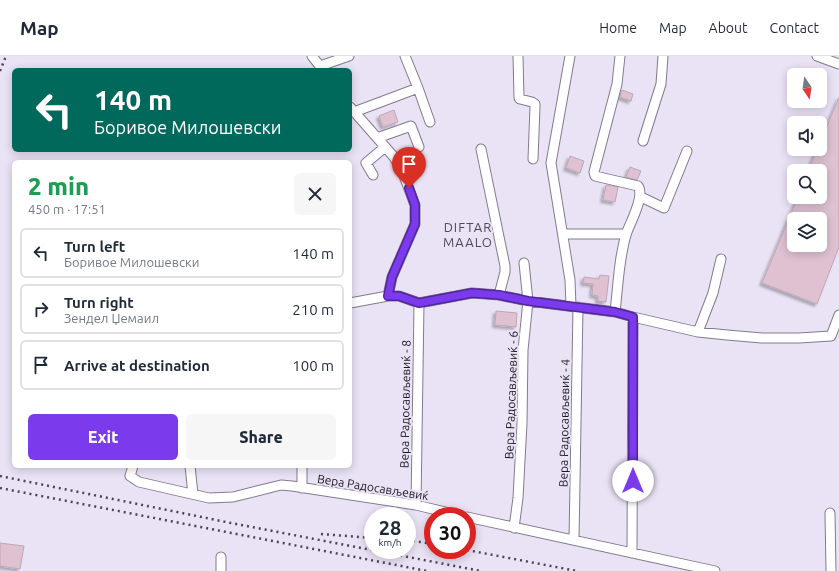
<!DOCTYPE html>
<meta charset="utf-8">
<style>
:root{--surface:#fff;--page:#f6f6f7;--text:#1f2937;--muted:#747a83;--line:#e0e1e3;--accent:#7c3aed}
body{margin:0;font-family:Ubuntu,sans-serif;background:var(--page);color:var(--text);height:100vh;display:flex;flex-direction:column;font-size:15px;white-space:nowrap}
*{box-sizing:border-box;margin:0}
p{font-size:13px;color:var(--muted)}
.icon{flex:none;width:22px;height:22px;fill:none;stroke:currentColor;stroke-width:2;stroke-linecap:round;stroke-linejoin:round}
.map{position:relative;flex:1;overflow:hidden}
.side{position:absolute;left:12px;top:104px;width:340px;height:308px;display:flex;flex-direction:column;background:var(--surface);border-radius:6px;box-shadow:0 2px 10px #0003}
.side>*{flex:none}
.hud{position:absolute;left:12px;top:12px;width:340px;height:84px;border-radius:6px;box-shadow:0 2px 10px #0003;background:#00695c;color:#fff;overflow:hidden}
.needle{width:26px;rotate:167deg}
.fabs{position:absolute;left:787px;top:12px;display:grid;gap:8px}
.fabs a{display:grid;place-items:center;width:40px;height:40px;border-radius:6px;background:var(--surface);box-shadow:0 2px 10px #0003;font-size:20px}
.speed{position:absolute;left:364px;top:451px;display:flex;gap:8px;font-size:20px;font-weight:700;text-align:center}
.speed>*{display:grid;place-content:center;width:52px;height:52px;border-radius:50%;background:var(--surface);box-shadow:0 2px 10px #0003;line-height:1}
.speed small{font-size:10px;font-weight:400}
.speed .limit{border:6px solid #d22;background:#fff;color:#111}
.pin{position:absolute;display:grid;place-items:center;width:34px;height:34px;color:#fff;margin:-41px -17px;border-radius:50% 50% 50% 0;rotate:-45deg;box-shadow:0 0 4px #0007}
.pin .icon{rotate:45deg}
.me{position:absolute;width:44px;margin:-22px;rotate:0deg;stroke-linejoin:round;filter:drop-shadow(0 0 3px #0008)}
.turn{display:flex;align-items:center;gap:14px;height:84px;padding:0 16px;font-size:18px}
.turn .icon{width:52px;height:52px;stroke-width:2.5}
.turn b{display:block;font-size:28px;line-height:34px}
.round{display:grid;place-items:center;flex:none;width:42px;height:42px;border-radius:6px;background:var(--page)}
.summary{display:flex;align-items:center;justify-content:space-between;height:68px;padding:0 16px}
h1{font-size:24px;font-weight:800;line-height:30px;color:#1e9e55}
.cta{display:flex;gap:8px;margin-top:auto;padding:8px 16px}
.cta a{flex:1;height:46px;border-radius:6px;background:var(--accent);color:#fff;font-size:16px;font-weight:800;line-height:46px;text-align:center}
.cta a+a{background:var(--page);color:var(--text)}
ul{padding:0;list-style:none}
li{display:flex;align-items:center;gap:12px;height:50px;margin:0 8px 6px;padding:0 8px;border:2px solid var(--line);border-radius:6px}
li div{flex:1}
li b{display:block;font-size:15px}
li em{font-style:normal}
header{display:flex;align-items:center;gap:24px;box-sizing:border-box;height:56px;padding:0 20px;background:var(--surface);border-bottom:1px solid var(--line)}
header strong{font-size:19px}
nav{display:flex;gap:22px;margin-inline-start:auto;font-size:14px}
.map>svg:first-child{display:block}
.building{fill:#dfc1d2;stroke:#bda9b4;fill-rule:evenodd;filter:url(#shadow)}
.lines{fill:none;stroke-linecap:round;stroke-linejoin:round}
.minor-casing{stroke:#837b8d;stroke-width:11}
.minor{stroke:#fff;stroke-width:9}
.rail{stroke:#4a454f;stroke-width:2.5;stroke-dasharray:2 4;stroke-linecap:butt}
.route-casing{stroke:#51269a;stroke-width:10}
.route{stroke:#7c3aed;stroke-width:7}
.labels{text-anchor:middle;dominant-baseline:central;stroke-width:4;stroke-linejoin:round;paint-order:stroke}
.street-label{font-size:12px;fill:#1c181f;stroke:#eae2f5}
.neighbourhood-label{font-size:13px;letter-spacing:1px;fill:#4f4857;stroke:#eae2f5}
</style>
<header>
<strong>Map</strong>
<nav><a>Home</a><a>Map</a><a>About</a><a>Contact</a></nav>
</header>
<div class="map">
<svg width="839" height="515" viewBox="0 0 839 515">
<defs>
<filter id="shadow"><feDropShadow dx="-2.5" dy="2.5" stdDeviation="1" flood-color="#0004"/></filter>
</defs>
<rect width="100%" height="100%" fill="#eae2f5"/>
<path class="building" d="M622 34 633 38 631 45 620 41Z
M839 41V191L817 248 762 227 798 141H820V115H808L817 93H820V87ZM794 163H820V189H794Z
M394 54 398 66 383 71 379 60Z
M570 100 584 105 580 117 566 112Z
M630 111 641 115 637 124 626 121Z
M606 129 618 131 615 146 603 144Z
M600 219 609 220 606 246 598 245V240L592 239 593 228 583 227 584 221 599 223Z
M496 255 517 257 516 271 495 269Z
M0 487 24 490 20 513 0 510Z"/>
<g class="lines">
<defs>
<path id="minor" d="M312 0 323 14
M405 0 418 32 430 66
M518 0 519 42 520 43 532 46 535 48V51L533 103
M570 0 551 107 570 224 571 250
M817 0 839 8
M320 10 349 0
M350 51 394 101 403 117 415 149V168L392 221 388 240
M354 56 418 32
M377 82 411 70 419 91
M643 85 661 28 663 0
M481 93 505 210V216L499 239
M373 119 366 107 385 91
M641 141 664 152 687 95
M563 178H626
M350 247 388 240H399L419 247 472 237 499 239 528 245 615 256 633 261 698 276 727 279 762 282H799L831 280 839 259
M615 256C618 231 619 199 627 176 631 165 645 140 638 130L595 120 594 116 617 28 620 0
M698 276 713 237 721 203
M133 410 130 420 139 426 209 442 233 441 281 429 292 430 416 449 462 460
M190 410 193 438
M302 432V410
M416 449 419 247
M830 457 831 515
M467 461 715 515
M514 472 518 442 522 367 523 294 528 245 524 207
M574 484 578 251
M632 497 633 261
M221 501V515"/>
</defs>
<use href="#minor" class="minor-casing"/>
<use href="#minor" class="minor"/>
<path class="rail" d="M0 15 6 0
M0 420 231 467 481 515
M0 432 427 515
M321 478 373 482
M407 484 433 488
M467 494 577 515"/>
</g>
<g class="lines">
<defs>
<path id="route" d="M409 132 415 149V168L392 221 388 240H399L419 247 472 237 499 239 528 245 615 256 633 261V425"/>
</defs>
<use href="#route" class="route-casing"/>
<use href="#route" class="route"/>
</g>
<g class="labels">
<g class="street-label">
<text transform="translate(511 339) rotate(-88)">Вера Радосављевиќ - 6</text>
<text transform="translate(405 348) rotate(-89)">Вера Радосављевиќ - 8</text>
<text transform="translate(564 367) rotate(-89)">Вера Радосављевиќ - 4</text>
<text transform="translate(373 431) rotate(9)">Вера Радосављевиќ</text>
</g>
<g class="neighbourhood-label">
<text x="468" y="171">DIFTAR<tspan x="468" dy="15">MAALO</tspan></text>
</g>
</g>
</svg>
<div class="fabs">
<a><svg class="needle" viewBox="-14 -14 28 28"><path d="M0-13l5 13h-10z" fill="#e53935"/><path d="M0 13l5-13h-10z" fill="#747a83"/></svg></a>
<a><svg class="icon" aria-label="sound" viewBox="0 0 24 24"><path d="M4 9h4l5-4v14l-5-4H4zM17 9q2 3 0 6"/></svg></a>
<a><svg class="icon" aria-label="search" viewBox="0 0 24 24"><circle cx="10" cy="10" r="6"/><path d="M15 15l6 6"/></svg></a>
<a><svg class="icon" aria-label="layers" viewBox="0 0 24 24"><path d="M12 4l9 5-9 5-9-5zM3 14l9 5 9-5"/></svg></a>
</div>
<div class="speed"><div>28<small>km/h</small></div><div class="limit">30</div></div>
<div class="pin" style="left:409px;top:132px;background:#d93025"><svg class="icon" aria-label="arrive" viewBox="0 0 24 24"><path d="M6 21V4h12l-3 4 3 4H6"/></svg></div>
<svg class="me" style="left:633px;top:425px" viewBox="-20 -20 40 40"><circle r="19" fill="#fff"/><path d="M0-13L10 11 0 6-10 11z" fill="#7c3aed"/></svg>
<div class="hud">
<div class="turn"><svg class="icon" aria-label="left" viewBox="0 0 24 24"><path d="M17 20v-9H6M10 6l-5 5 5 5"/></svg><div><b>140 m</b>Боривое Милошевски</div></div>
</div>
<section class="side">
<div class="summary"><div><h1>2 min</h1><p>450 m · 17:51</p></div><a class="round"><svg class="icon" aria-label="close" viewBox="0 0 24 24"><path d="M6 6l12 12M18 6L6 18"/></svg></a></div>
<ul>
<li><svg class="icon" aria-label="left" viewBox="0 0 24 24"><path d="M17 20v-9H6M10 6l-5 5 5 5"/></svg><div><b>Turn left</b><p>Боривое Милошевски</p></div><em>140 m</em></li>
<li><svg class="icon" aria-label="right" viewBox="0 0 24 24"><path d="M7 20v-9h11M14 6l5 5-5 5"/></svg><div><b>Turn right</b><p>Зендел Џемаил</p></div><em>210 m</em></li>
<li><svg class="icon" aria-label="arrive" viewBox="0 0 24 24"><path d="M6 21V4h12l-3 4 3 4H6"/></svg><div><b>Arrive at destination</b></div><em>100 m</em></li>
</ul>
<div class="cta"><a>Exit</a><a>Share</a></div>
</section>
</div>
